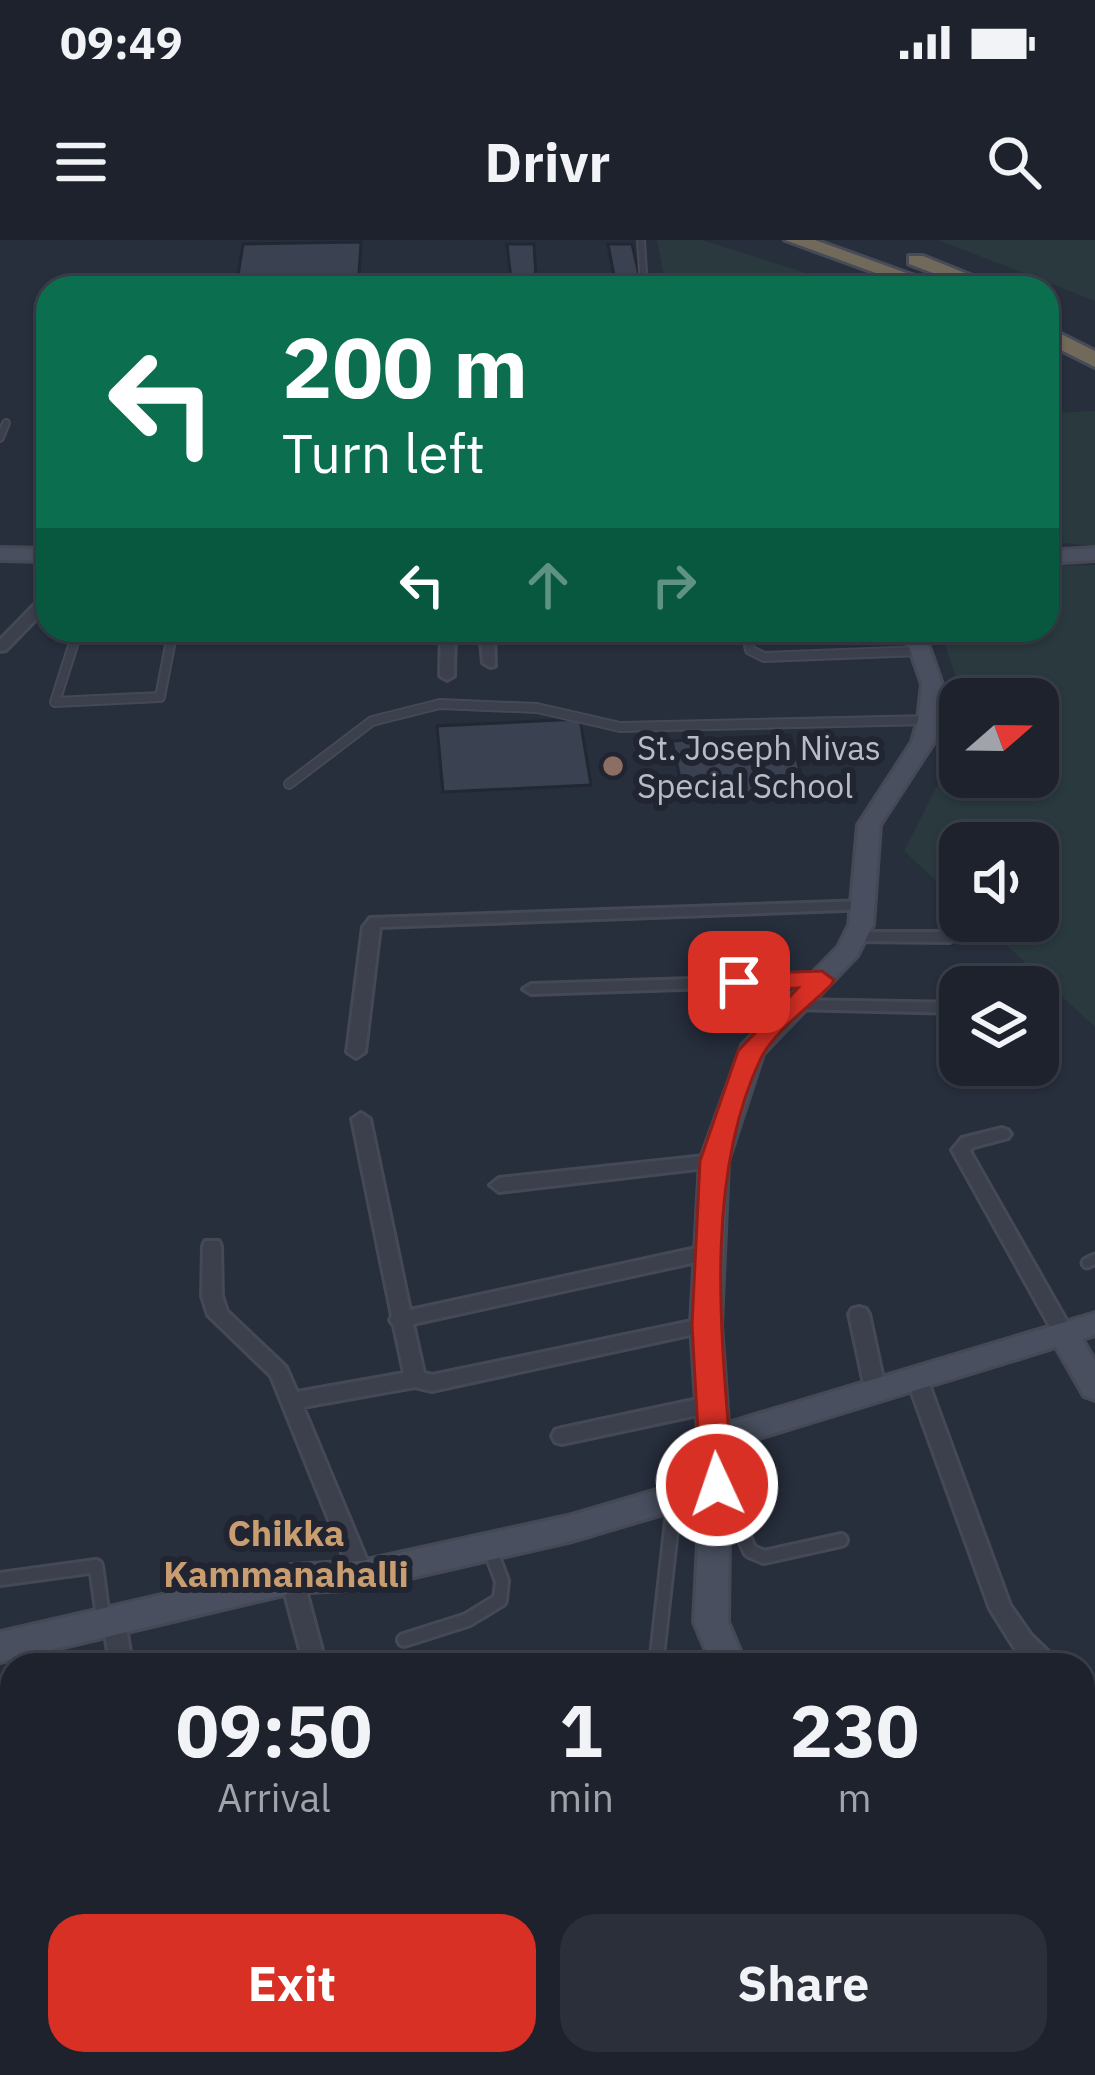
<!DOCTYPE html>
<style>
:root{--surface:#1d222d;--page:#2a2f39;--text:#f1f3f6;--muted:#a0a4aa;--line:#3b3f49;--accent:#d93025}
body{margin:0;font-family:"IBM Plex Sans",sans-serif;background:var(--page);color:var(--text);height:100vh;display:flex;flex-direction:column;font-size:45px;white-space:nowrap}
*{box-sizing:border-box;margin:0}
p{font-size:39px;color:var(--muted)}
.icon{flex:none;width:66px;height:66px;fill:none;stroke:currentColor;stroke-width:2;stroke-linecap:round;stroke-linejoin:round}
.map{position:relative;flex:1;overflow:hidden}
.drawer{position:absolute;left:0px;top:1413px;width:1095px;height:423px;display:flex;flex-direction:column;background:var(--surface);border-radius:36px 36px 0 0;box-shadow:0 3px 9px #0004,0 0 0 3px var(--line)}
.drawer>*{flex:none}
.guide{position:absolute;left:36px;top:36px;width:1023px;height:366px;border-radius:36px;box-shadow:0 3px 9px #0004,0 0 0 3px var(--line);background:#0b6e4f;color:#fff;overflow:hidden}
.needle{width:78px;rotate:70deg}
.tools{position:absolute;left:939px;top:438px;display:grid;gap:24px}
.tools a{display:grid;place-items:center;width:120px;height:120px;border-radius:24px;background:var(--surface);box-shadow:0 3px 9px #0004,0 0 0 3px var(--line);font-size:60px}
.pin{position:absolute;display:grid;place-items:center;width:102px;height:102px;color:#fff;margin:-51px;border-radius:24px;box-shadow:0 6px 18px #0006}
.me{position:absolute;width:132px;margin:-66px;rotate:357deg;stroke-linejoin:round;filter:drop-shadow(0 0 9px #0008)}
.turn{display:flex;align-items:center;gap:42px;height:252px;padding:0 48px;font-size:54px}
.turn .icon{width:156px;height:156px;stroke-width:2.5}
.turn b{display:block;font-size:84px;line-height:102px}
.lanes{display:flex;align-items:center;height:114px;padding:0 48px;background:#0003;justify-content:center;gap:60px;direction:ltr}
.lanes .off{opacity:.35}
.eta{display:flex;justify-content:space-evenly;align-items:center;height:204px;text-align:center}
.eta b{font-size:72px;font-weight:800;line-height:84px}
.button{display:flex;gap:24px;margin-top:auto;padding:24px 48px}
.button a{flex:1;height:138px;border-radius:36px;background:var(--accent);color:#fff;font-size:48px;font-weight:800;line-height:138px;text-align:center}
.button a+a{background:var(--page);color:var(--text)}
.status{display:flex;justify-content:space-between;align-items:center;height:84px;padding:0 60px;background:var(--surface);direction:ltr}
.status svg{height:33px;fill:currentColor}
header{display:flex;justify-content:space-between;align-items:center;height:156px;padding:0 48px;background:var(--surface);font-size:54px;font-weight:800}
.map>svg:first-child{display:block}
.green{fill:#29393d}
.building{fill:#3a4252;stroke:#222733;stroke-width:3}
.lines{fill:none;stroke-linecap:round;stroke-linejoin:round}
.lane-far3-casing{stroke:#444955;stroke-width:10}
.lane-far2-casing{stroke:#444955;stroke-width:12}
.lane-far1-casing{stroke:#444955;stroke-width:15}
.lane-casing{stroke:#444955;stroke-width:18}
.street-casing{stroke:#444955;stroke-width:6}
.secondary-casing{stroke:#444955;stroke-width:6}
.highway-casing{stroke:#464b57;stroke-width:6}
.lane-far3{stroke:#3b404c;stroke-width:6}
.lane-far2{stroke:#3b404c;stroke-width:8}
.lane-far1{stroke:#3b404c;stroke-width:9}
.lane{stroke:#3b404c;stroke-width:12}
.street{fill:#3b404c;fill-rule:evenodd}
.secondary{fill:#494f5f;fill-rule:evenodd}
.highway{fill:#716959;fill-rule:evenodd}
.route{fill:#d93025;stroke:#8d1f18;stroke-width:3}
.education-dot{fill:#8d6e63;stroke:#202531;stroke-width:4.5}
.labels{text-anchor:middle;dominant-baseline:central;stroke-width:12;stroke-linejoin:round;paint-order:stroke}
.poi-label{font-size:33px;fill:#b7bcc7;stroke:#202531;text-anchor:start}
.neighbourhood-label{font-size:36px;font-weight:bold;fill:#c99d6f;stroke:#202531}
</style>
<div class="status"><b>09:49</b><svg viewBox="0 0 49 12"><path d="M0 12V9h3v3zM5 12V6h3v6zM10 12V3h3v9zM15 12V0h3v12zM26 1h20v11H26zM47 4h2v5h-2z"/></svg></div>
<header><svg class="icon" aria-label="menu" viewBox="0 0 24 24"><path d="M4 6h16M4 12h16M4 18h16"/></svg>Drivr<svg class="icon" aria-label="search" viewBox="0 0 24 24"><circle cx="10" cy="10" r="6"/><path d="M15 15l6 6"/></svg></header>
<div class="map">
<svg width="1095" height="1835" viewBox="0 0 1095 1835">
<rect width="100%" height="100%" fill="#272e3c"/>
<path class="green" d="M657 0H702L854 48H666Z
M938 0H1095V61Z
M1095 171V306L1061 303 1047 282V173Z
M1095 325V787L980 681H1038V603H960V663L904 611 960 501V537H1038V459H963L940 390H1047V326Z"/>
<path class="building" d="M361 2 358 48H236L243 4Z
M507 4H534L536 38 614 36 608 4H632L641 44 512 48Z
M580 479 591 545 443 552 437 486Z
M790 495 806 551 684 557 672 501Z"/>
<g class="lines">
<defs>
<path id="lane-far3" d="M641 0 644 48
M0 198 6 183"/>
<path id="lane-far2" d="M78 390 55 462 160 457 173 390
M746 390 750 410 764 417 920 411
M289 544 372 481 440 464 537 468 620 487 929 480"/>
<path id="lane-far1" d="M1087 1023 1095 1019"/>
<path id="lane" d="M721 1270 736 1278 750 1311 764 1317 841 1300
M0 1339 96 1326 103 1377
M404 1400 467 1380 500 1360 502 1341 491 1312
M656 1425 674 1263
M373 1824 376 1835"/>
<path id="street" d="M48 355V367L6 410 0 411V400L43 356Z
M441 390H455L454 436 447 440 440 436Z
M480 390H494L495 426 490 427 483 423Z
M866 661 872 663 874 666 872 669 380 687 365 812 356 818 347 812 363 687 370 678Z
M855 692H950L958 697 950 702 849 701 847 697 849 693Z
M822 735 828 736 830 740 828 744 531 754 523 749 531 744Z
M798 760 960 763V773L792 769 790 765 792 761Z
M361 873 370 879 410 1070 710 1005 717 1007 719 1012 717 1017 710 1019 413 1084 424 1133 432 1135 706 1078 713 1080 716 1085 713 1090 432 1151 415 1147 303 1167 373 1335 370 1341 362 1344 354 1341 351 1335 271 1136 208 1075 202 1056 203 1006 205 1001H219L221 1006 222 1056 227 1071 286 1127 297 1152 404 1133 394 1086 390 1080 392 1076 352 879Z
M1002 888 1008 890 1011 894 1008 898 974 907 970 911 1074 1094 1071 1099H1057L952 910 962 898Z
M714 915 723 921 714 927 499 952 490 945 499 938Z
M859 1067 866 1069 869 1074 886 1153 883 1159 876 1161 869 1159 866 1153 849 1074 852 1069Z
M917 1131 924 1133 927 1139 1010 1365 1031 1395 1055 1418 1058 1425H1032L1015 1409 990 1369 907 1139 910 1133Z
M712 1156 719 1158 722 1164 719 1170 712 1172 562 1204 555 1202 552 1196 555 1190 562 1188Z
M292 1330 300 1332 303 1339 326 1425H304L281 1339 284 1332Z
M114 1370 122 1373 125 1380 132 1425H110L103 1380 106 1373Z
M1083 1451 1095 1457V1482L1083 1476Z
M1095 1507V1529L1083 1533V1511Z
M12 1535V1557L0 1560V1538Z
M12 1735V1759L0 1761V1737Z
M1083 1762 1092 1766 1095 1773V1819L1086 1815 1083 1808Z
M55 1824H81L82 1835H56Z
M494 1824H520L523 1835H497Z
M637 1824H663L668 1835H642Z"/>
<path id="secondary" d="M0 308 48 309V321L0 320Z
M1095 308V320L1047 323V311Z
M903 390H923L942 444 940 480 934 502 880 585 873 685 857 716 763 814 728 921 721 1085 728 1183 1095 1073V1095L1082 1099 1095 1121V1160L1084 1156 1056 1107 730 1207 728 1382 746 1425H712L694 1382 700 1263 572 1301 362 1349 292 1353 0 1422V1392L292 1325 362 1321 572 1275 701 1237 691 1085 700 921 742 805 838 707 849 685 858 585 912 502 918 480 922 444Z
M915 1824H954L958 1835H919Z"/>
<path id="highway" d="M785 0H815L948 48H917Z
M909 16H923L1002 48H973L909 24Z
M1047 87 1095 111V127L1047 103Z"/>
</defs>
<use href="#lane-far3" class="lane-far3-casing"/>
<use href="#lane-far2" class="lane-far2-casing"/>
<use href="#lane-far1" class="lane-far1-casing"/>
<use href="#lane" class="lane-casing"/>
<use href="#street" class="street-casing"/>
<use href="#secondary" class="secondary-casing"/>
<use href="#highway" class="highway-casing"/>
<use href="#lane-far3" class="lane-far3"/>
<use href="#lane-far2" class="lane-far2"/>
<use href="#lane-far1" class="lane-far1"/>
<use href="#lane" class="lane"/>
<use href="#street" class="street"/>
<use href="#secondary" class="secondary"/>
<use href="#highway" class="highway"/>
</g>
<path class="route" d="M822 731 834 740 831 745C810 766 774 792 761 818 701 944 723 1110 733 1245L728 1254 717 1258 706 1254 701 1245 692 1085 700 921 738 811 798 748 739 751 726 742 739 734Z"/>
<circle class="education-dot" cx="613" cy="526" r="12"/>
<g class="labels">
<g class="poi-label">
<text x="637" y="507">St. Joseph Nivas<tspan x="637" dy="38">Special School</tspan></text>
</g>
<g class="neighbourhood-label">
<text x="286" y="1292">Chikka<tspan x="286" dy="41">Kammanahalli</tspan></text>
</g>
</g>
</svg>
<div class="tools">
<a><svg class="needle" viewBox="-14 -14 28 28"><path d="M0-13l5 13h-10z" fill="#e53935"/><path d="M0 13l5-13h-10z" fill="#a0a4aa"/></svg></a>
<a><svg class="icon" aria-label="sound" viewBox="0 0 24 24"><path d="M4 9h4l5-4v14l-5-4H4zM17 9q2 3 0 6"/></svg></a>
<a><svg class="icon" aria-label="layers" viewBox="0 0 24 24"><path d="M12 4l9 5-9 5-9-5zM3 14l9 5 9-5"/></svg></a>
</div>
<div class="pin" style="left:739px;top:742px;background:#d93025"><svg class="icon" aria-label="arrive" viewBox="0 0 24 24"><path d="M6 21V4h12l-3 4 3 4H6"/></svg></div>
<svg class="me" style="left:717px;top:1245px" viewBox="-20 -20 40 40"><circle r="17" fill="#d93025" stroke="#fff" stroke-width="3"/><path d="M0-11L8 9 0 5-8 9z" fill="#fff"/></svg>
<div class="guide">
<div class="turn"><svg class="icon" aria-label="left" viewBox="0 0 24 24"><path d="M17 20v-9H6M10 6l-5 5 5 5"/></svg><div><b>200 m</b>Turn left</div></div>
<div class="lanes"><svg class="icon" aria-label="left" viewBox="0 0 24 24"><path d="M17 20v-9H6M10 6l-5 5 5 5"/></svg><svg class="icon off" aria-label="ahead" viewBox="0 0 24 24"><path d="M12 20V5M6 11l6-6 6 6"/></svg><svg class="icon off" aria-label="right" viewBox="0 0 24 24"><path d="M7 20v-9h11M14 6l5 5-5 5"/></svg></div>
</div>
<section class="drawer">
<div class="eta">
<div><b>09:50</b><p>Arrival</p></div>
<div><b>1</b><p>min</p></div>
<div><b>230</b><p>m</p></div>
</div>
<div class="button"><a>Exit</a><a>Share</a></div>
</section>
</div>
